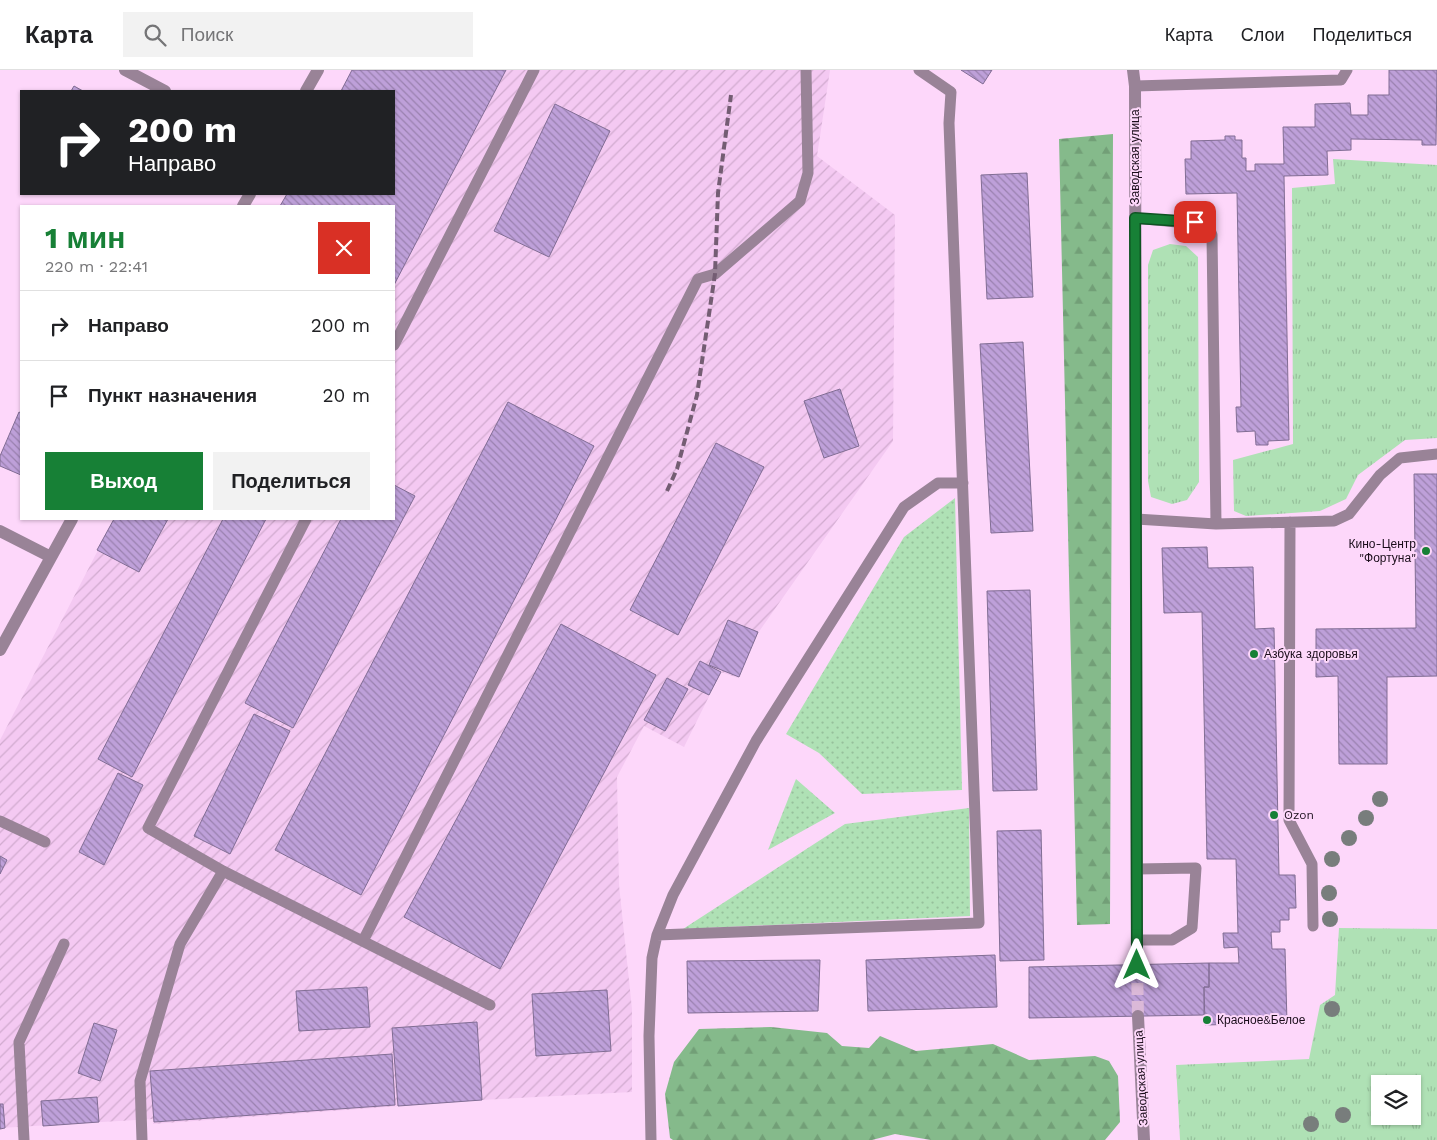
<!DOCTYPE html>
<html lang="ru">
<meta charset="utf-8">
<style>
:root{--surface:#fff;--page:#f2f2f2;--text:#202124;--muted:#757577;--line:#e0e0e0;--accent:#178036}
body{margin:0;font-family:"Work Sans",sans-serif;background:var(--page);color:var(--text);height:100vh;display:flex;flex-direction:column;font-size:19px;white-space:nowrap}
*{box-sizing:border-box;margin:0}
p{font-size:16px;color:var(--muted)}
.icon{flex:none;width:28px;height:28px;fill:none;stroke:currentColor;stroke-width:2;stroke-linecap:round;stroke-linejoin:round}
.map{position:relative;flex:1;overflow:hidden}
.details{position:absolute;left:20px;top:135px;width:375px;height:315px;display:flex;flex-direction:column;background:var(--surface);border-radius:0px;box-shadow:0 1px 4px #0004}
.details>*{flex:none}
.top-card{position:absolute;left:20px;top:20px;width:375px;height:105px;border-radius:0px;box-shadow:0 1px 4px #0004;background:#202124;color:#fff;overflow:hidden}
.tools{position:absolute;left:1371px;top:1005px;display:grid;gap:10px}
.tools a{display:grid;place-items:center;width:50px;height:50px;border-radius:0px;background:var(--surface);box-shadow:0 1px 4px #0004;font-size:25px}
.pin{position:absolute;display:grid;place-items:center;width:42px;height:42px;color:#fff;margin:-21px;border-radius:10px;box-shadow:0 2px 8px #0006}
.me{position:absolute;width:55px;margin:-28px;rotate:0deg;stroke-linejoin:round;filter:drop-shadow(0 0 4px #0008)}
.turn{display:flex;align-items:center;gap:18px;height:105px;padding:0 25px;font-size:22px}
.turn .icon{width:65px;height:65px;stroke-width:2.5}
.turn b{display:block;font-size:35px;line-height:42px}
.round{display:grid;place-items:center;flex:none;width:52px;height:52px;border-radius:0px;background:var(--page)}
.head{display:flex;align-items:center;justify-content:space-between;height:85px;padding:0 25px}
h1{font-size:30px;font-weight:700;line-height:38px;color:var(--accent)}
.primary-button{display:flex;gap:10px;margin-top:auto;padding:10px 25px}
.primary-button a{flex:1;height:58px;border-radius:0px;background:var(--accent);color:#fff;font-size:20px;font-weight:700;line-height:58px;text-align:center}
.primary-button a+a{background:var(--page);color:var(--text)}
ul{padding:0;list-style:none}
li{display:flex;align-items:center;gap:15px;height:70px;padding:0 25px;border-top:1px solid var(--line)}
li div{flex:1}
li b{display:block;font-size:19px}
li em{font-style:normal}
header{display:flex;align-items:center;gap:30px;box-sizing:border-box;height:70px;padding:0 25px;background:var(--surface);border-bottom:1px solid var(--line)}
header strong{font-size:24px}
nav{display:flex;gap:28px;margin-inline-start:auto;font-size:18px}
.search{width:350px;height:45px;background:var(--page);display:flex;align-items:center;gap:12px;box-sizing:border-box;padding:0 18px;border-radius:0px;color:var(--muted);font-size:19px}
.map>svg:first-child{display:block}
.industrial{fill:url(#industrial-furrows)}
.grass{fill:url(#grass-tufts);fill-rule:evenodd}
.forest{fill:url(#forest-firs)}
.park{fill:url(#park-dots)}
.building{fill:url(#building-back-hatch);stroke:#816d94}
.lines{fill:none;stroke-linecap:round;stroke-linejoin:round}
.street-tunnel{stroke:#dbb9d8;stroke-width:12;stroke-dasharray:12 6;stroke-linecap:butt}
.lane{stroke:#998397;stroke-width:11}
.street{stroke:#998397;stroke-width:12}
.rail{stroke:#745d73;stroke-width:4;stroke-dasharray:8 4;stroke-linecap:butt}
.tree{fill:#787d7c}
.route-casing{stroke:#0f5323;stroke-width:12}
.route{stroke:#178036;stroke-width:9}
.poi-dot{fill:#178036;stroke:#fdd7fa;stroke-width:2}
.labels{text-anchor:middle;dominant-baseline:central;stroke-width:4;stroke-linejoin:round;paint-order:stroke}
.street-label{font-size:12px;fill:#1a0d1a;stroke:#fdd7fa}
.poi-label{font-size:12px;fill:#1a0d1a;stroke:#fdd7fa;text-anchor:start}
</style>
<header>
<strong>Карта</strong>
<div class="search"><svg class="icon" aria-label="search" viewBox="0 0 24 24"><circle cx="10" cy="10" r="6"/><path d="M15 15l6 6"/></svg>Поиск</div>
<nav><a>Карта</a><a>Слои</a><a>Поделиться</a></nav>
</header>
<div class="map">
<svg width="1437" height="1070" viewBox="0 0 1437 1070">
<defs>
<pattern id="industrial-furrows" width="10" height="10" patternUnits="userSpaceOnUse" patternTransform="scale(1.25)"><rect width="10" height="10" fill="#f4c9f2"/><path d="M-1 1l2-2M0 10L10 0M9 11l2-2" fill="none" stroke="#d1abcf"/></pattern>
<pattern id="grass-tufts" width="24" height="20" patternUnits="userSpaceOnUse" patternTransform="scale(1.25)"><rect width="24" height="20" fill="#afe1b5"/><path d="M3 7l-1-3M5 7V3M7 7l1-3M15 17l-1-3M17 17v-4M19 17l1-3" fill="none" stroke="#96c09b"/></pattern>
<pattern id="forest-firs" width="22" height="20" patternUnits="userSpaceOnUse" patternTransform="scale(1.25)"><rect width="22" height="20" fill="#85ba8b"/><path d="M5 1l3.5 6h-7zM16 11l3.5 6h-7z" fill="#729f77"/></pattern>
<pattern id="park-dots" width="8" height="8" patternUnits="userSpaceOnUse" patternTransform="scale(1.25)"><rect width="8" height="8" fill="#afe1b5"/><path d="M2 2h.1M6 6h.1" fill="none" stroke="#96c09b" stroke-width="1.8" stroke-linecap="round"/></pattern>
<pattern id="building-back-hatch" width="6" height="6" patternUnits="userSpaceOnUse" patternTransform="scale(1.25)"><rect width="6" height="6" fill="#bea0d9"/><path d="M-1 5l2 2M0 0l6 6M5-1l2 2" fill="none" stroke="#9a81af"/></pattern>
</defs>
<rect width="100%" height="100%" fill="#fdd7fa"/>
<path class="industrial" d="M352 0H830L817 86 895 145 893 371 758 563 738 608 721 602 684 677 644 656 617 707 619 815 632 939V1022L482 1030 153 1054V1049L0 1058V670L114 449H394V136H281L287 124H394V21H341Z"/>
<path class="grass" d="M1333 89 1437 95V368L1405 370 1358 405 1346 429 1320 441 1246 446 1234 441 1233 390 1293 374 1292 118 1335 114Z
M1170 174 1186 176 1198 187 1199 412 1187 430 1172 434 1151 427 1148 411V195L1153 180Z
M1339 858 1437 859V1070H1180L1176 995 1309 989 1320 935 1335 925ZM1380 1014H1412V1046H1380Z"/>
<path class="forest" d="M1113 64 1110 854 1077 855 1059 69Z
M771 957 827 963 842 976 869 978 880 966 916 981 993 974 1029 990 1095 986 1109 991 1118 1006 1120 1052 1105 1070H931L895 1064 872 1070H673L670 1068 665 1024 674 992 699 959Z"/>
<path class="park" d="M955 428 962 720 862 724 819 683 786 664 904 467Z
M796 709 835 743 768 780Z
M969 738 970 846 683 859 845 754Z"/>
<path class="building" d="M352 0H506L394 215V136H280L287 124H394V21H341Z
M961 0H992L983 14Z
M1389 0H1437L1436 75H1422V70L1351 69V80L1327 81 1328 105 1284 106 1289 370 1268 371V375H1256L1255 361 1237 362 1236 337H1241L1237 123 1186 124 1185 89H1191V71L1225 70V66H1235V70H1242V88H1246V101H1255V94H1284L1283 57H1315V34L1350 33 1351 45H1368V25H1389Z
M74 16 83 21H71Z
M555 34 610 61 549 187 494 161Z
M1027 103 1033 227 987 229 981 105Z
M1023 272 1033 461 991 463 980 274Z
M840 319 859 376 824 388 804 331Z
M508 332 594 376 361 825 275 780Z
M19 342 21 343V405L0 396V386Z
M716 373 764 397 678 565 630 540Z
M1414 404H1437V606L1387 607V694H1339L1338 606 1316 607V559L1416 558Z
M394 415 415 426 293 658 245 633 341 449H394Z
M114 449H168L139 502 97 480Z
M223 449H266L132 707 98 689Z
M1207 477 1208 498 1253 497 1255 559 1274 558 1279 805H1295L1296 838H1289V850H1280V862H1271L1272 879H1285L1287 953 1205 955 1204 917H1209V893H1239L1238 877 1224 878 1223 863H1238L1236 789H1207L1202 542 1164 543 1162 478Z
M1030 520 1037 720 993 721 987 521Z
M728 550 758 562 739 607 709 595Z
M561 554 656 605 500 899 404 847Z
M700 591 721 602 709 625 688 615Z
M667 608 688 619 665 661 644 650Z
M254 644 290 661 230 784 194 766Z
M118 703 143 715 104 795 79 782Z
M1041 760 1044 890 1000 891 997 761Z
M0 786 7 790 0 804Z
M995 885 997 937 868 941 866 890Z
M820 890 818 941 688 943 687 891Z
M1209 893V917H1204V945L1029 948V897Z
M367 917 370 957 299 961 296 921Z
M607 920 611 981 536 986 532 924Z
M477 952 482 1030 398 1036 392 958Z
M94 953 117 960 100 1011 78 1003Z
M392 984 395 1035 154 1052 150 1001Z
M97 1027 99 1052 43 1056 41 1031Z
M0 1034H3L5 1058 0 1059Z"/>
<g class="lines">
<path class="street-tunnel" d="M1137 895 1138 946"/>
<path class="lane" d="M1135 16 1341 10 1347 0
M1135 148 1208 155 1212 165 1216 454
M394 275 534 0
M1136 449 1216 454 1334 451 1349 444 1380 405 1400 388 1437 384
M1290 452 1289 750 1312 794 1313 856
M0 751 45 772
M1137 799 1196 798 1192 858 1172 870H1137
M223 801 148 758 306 449
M657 865 979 853 949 53 951 22 919 0
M363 871 698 209 715 204 800 131 808 103 806 0
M24 1070 19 972 64 874
M142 1070 140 1011 180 874 223 801 490 935
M651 1070 649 966 652 888 657 865 673 825 756 671 904 437 938 413H963"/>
<path class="street" d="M125 0 165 21
M1133 0 1135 16 1137 895
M306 21 318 0
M243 136 250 124
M0 461 51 487
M0 580 72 449
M1138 946 1144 1070"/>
<path class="rail" d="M667 421 677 399 697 325 715 204 718 123 731 25"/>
</g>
<g class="tree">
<circle cx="1380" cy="729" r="8"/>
<circle cx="1366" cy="748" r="8"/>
<circle cx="1349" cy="768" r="8"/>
<circle cx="1332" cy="789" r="8"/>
<circle cx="1329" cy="823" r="8"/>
<circle cx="1330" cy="849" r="8"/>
<circle cx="1332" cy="939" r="8"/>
<circle cx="1343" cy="1045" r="8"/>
<circle cx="1311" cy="1054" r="8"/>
</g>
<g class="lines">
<defs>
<path id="route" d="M1137 895 1135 148 1195 152"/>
</defs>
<use href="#route" class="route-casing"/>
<use href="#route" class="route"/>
</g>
<g class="poi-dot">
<circle cx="1426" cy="481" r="5"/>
<circle cx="1254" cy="584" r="5"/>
<circle cx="1274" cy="745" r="5"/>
<circle cx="1207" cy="950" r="5"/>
</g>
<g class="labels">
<g class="street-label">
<text transform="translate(1135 87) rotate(-90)">Заводская улица</text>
<text transform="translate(1141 1008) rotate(-93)">Заводская улица</text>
</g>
<g class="poi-label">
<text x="1416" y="474" text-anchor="end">Кино-Центр<tspan x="1416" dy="14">"Фортуна"</tspan></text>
<text x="1264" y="584">Азбука здоровья</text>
<text x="1284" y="745">Ozon</text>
<text x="1217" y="950">Красное&amp;Белое</text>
</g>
</g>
</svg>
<div class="tools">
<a><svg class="icon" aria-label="layers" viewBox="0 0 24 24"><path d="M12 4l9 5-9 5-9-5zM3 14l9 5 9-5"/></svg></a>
</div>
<div class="pin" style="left:1195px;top:152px;background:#d93025"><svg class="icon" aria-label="arrive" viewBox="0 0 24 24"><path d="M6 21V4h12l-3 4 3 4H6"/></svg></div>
<svg class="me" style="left:1137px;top:895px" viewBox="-20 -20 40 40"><path d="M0-17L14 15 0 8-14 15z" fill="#178036" stroke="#fff" stroke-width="4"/></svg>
<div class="top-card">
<div class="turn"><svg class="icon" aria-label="right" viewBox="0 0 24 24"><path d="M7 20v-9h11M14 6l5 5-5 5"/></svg><div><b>200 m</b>Направо</div></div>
</div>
<section class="details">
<div class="head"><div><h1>1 мин</h1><p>220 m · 22:41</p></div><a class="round" style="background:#d93025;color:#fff"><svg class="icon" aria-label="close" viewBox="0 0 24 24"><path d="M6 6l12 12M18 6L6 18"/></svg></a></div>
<ul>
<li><svg class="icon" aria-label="right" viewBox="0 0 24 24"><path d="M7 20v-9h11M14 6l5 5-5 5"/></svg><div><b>Направо</b></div><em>200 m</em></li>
<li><svg class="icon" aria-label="arrive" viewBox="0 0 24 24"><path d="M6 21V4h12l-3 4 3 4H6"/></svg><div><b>Пункт назначения</b></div><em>20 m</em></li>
</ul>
<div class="primary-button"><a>Выход</a><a>Поделиться</a></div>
</section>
</div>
